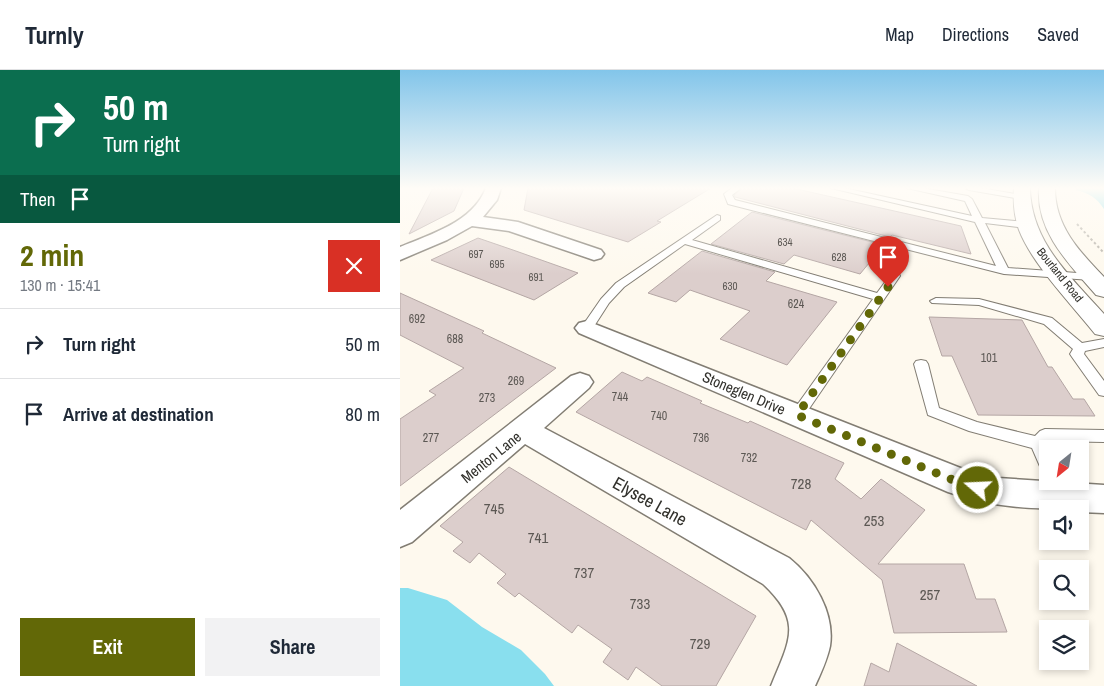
<!DOCTYPE html>
<meta charset="utf-8">
<style>
:root{--surface:#fff;--page:#f2f2f3;--text:#1f2937;--muted:#747a83;--line:#e0e1e3;--accent:#626807}
body{margin:0;font-family:"Archivo Narrow",sans-serif;background:var(--page);color:var(--text);height:100vh;display:flex;flex-direction:column;font-size:19px;white-space:nowrap}
*{box-sizing:border-box;margin:0}
p{font-size:16px;color:var(--muted)}
.icon{flex:none;width:28px;height:28px;fill:none;stroke:currentColor;stroke-width:2;stroke-linecap:round;stroke-linejoin:round}
.map{position:relative;flex:1;overflow:hidden}
.details{display:flex;flex-direction:column;background:var(--surface);width:400px}
.details>*{flex:none}
.guide{background:#0b6e4f;color:#fff;overflow:hidden}
.needle{width:32px;rotate:210deg}
.buttons{position:absolute;left:639px;top:370px;display:grid;gap:10px}
.buttons a{display:grid;place-items:center;width:50px;height:50px;border-radius:0px;background:var(--surface);box-shadow:0 2px 8px #0003;font-size:25px}
.pin{position:absolute;display:grid;place-items:center;width:42px;height:42px;color:#fff;margin:-51px -21px;border-radius:50% 50% 50% 0;rotate:-45deg;box-shadow:0 0 5px #0007}
.pin .icon{rotate:45deg}
.me{position:absolute;width:55px;margin:-28px;rotate:289deg;stroke-linejoin:round;filter:drop-shadow(0 0 4px #0008)}
.turn{display:flex;align-items:center;gap:18px;height:105px;padding:0 20px;font-size:22px}
.turn .icon{width:65px;height:65px;stroke-width:2.5}
.turn b{display:block;font-size:35px;line-height:42px}
.then{display:flex;align-items:center;height:48px;padding:0 20px;background:#0003;gap:10px;font-size:19px}
.round{display:grid;place-items:center;flex:none;width:52px;height:52px;border-radius:0px;background:var(--page)}
.headline{display:flex;align-items:center;justify-content:space-between;height:85px;padding:0 20px}
h1{font-size:30px;font-weight:700;line-height:38px;color:var(--accent)}
.cta{display:flex;gap:10px;margin-top:auto;padding:10px 20px}
.cta a{flex:1;height:58px;border-radius:0px;background:var(--accent);color:#fff;font-size:20px;font-weight:700;line-height:58px;text-align:center}
.cta a+a{background:var(--page);color:var(--text)}
ul{padding:0;list-style:none}
li{display:flex;align-items:center;gap:15px;height:70px;padding:0 20px;border-top:1px solid var(--line)}
li div{flex:1}
li b{display:block;font-size:19px}
li em{font-style:normal}
header{display:flex;align-items:center;gap:30px;box-sizing:border-box;height:70px;padding:0 25px;background:var(--surface);border-bottom:1px solid var(--line)}
header strong{font-size:24px}
nav{display:flex;gap:28px;margin-inline-start:auto;font-size:18px}
main{display:flex;flex:1;min-height:0}
.map>svg:first-child{display:block}
.water{fill:#89dfee}
.building{fill:#dccecc;stroke:#b4a6a4}
.lines{fill:none;stroke-linecap:round;stroke-linejoin:round}
.lane-casing{stroke:#827d73;stroke-width:2}
.street-casing{stroke:#827d73;stroke-width:3}
.secondary-casing{stroke:#827d73;stroke-width:2}
.path{stroke:#b5b1a8;stroke-width:2;stroke-dasharray:2.5 2.5;stroke-linecap:butt}
.lane{fill:#fff;fill-rule:evenodd}
.street{fill:#fff;fill-rule:evenodd}
.secondary{fill:#fff;fill-rule:evenodd}
.route{stroke:#626807;stroke-width:9;stroke-dasharray:0 16.2}
.labels{text-anchor:middle;dominant-baseline:central;stroke-width:4;stroke-linejoin:round;paint-order:stroke}
.far-number-label{font-size:11px;fill:#5c5854}
.far-street-label{font-size:12px;fill:#32312c;stroke:#fff}
.number-label{font-size:12px;fill:#5c5854}
.street-label{font-size:15px;fill:#32312c;stroke:#fff}
.near-number-label{font-size:15px;fill:#5c5854}
.near-street-label{font-size:18px;fill:#32312c;stroke:#fff}
</style>
<header>
<strong>Turnly</strong>
<nav><a>Map</a><a>Directions</a><a>Saved</a></nav>
</header>
<main>
<section class="details">
<div class="guide">
<div class="turn"><svg class="icon" aria-label="right" viewBox="0 0 24 24"><path d="M7 20v-9h11M14 6l5 5-5 5"/></svg><div><b>50 m</b>Turn right</div></div>
<div class="then">Then<svg class="icon" aria-label="arrive" viewBox="0 0 24 24"><path d="M6 21V4h12l-3 4 3 4H6"/></svg></div>
</div>
<div class="headline"><div><h1>2 min</h1><p>130 m · 15:41</p></div><a class="round" style="background:#d93025;color:#fff"><svg class="icon" aria-label="close" viewBox="0 0 24 24"><path d="M6 6l12 12M18 6L6 18"/></svg></a></div>
<ul>
<li><svg class="icon" aria-label="right" viewBox="0 0 24 24"><path d="M7 20v-9h11M14 6l5 5-5 5"/></svg><div><b>Turn right</b></div><em>50 m</em></li>
<li><svg class="icon" aria-label="arrive" viewBox="0 0 24 24"><path d="M6 21V4h12l-3 4 3 4H6"/></svg><div><b>Arrive at destination</b></div><em>80 m</em></li>
</ul>
<div class="cta"><a>Exit</a><a>Share</a></div>
</section>
<div class="map">
<svg width="704" height="616" viewBox="0 0 704 616">
<rect width="100%" height="100%" fill="#fef9ee"/>
<path class="water" d="M676 118H704V139C697 128 689 123 676 120Z
M0 518H8L47 530 82 557 121 580 145 604 154 616H0Z"/>
<path class="building" d="M33 118H64L54 141 9 164Z
M128 118H311L257 151 261 152 228 172 124 140Z
M343 118H392L561 156 571 184 492 165 490 167 335 127 334 125Z
M352 142 484 175 460 204 394 185 384 194 311 174Z
M78 168 113 180 178 203 134 230 31 190Z
M302 181 375 202 366 211 437 232 387 295 320 269 350 241 290 220 276 232 248 223Z
M0 223 84 261 82 263 156 298 0 416V349L36 325 29 321 64 298 0 265Z
M529 247 622 250 648 297H652L673 329H684L695 346 578 345 552 286H542Z
M222 302 242 311 247 307 302 331 300 333 348 353 350 351 444 393 435 409 461 429 481 409 525 440 478 494H564L576 529H595L607 562 494 563 482 510 411 450 406 460 176 342Z
M109 397 356 546 316 616H262L236 597 228 610 203 592 212 579 178 555 172 563 119 523 115 527 97 513 106 504 79 483 70 493 53 481 63 472 40 456Z
M497 573 577 616H464L471 593 489 602Z"/>
<g class="lines">
<defs>
<path id="lane" d="M332 118H341L332 125 335 130 596 196 575 152 431 118H444L572 146 565 131 507 118H522L568 126 572 129 582 148 626 152 631 155 626 158 585 153 608 198 691 204 696 207 691 210 604 204 328 134 324 124Z
M565 118H581L621 125 625 127 621 129 569 120Z
M317 145 320 146V150L292 170 477 223 491 204H499L500 206 402 349 397 350 392 349 390 345 473 229 285 174 224 217 209 233 191 261H183L181 258 201 229 216 213Z
M536 228 579 229 652 248 682 273 704 269V277L685 281 684 284 704 311V326L699 325 672 287 670 284 673 279 644 254 579 235 532 233 530 231Z
M521 290 526 291 528 294 539 338 577 352 635 366 640 361 645 359 704 360V372L649 371 646 374 648 379V403L642 401 632 378 569 361 528 345 514 294 516 291Z"/>
<path id="street" d="M86 118H101L97 130 83 147 118 152 201 180 204 184 201 188 194 190 109 161 72 156 47 170 0 190V177C31 164 73 152 86 118Z
M187 251 563 399 598 408 704 415V443L680 442V439C631 439 595 438 548 422L179 263 175 258 179 253Z
M180 303 189 306 193 312 189 318 144 358 389 488C414 508 435 543 430 576 427 590 421 603 415 616H371C389 571 404 552 363 514L125 374 12 472 0 477V440L171 306Z"/>
<path id="secondary" d="M614 118H630C631 172 670 206 704 244V266L695 264C672 235 632 194 619 160 614 146 613 133 614 118Z
M639 118H655C655 156 679 181 704 207V227L696 225C669 194 636 162 639 118Z"/>
</defs>
<use href="#lane" class="lane-casing"/>
<use href="#street" class="street-casing"/>
<use href="#secondary" class="secondary-casing"/>
<path class="path" d="M677 154 704 183"/>
<use href="#lane" class="lane"/>
<use href="#street" class="street"/>
<use href="#secondary" class="secondary"/>
</g>
<linearGradient id="sky" x2="0" y2="1"><stop stop-color="#82c5ea"/><stop offset="0.58" stop-color="#fffcf7"/><stop offset="1" stop-color="#fffcf7" stop-opacity="0"/></linearGradient>
<rect width="704" height="204" fill="url(#sky)"/>
<g class="lines">
<path class="route" d="M488 217 397 345 558 412 578 418"/>
</g>
<g class="labels">
<g class="far-number-label">
<text x="385" y="172">634</text>
<text x="76" y="184">697</text>
<text x="439" y="187">628</text>
<text x="97" y="194">695</text>
<text x="136" y="207">691</text>
<text x="330" y="216">630</text>
</g>
<g class="far-street-label">
<text transform="translate(660 205) rotate(51)">Bourland Road</text>
</g>
<g class="number-label">
<text x="396" y="234">624</text>
<text x="17" y="249">692</text>
<text x="55" y="269">688</text>
<text x="589" y="288">101</text>
<text x="116" y="311">269</text>
<text x="220" y="327">744</text>
<text x="87" y="328">273</text>
<text x="259" y="346">740</text>
<text x="31" y="368">277</text>
<text x="301" y="368">736</text>
<text x="349" y="388">732</text>
</g>
<g class="street-label">
<text transform="translate(344 323) rotate(23)">Stoneglen Drive</text>
<text transform="translate(91 387) rotate(-39)">Menton Lane</text>
</g>
<g class="near-number-label">
<text x="401" y="413">728</text>
<text x="94" y="438">745</text>
<text x="474" y="450">253</text>
<text x="138" y="467">741</text>
<text x="184" y="502">737</text>
<text x="530" y="524">257</text>
<text x="240" y="533">733</text>
<text x="300" y="573">729</text>
</g>
<g class="near-street-label">
<text transform="translate(250 431) rotate(29)">Elysee Lane</text>
</g>
</g>
</svg>
<div class="buttons">
<a><svg class="needle" viewBox="-14 -14 28 28"><path d="M0-13l5 13h-10z" fill="#e53935"/><path d="M0 13l5-13h-10z" fill="#747a83"/></svg></a>
<a><svg class="icon" aria-label="sound" viewBox="0 0 24 24"><path d="M4 9h4l5-4v14l-5-4H4zM17 9q2 3 0 6"/></svg></a>
<a><svg class="icon" aria-label="search" viewBox="0 0 24 24"><circle cx="10" cy="10" r="6"/><path d="M15 15l6 6"/></svg></a>
<a><svg class="icon" aria-label="layers" viewBox="0 0 24 24"><path d="M12 4l9 5-9 5-9-5zM3 14l9 5 9-5"/></svg></a>
</div>
<div class="pin" style="left:488px;top:217px;background:#d93025"><svg class="icon" aria-label="arrive" viewBox="0 0 24 24"><path d="M6 21V4h12l-3 4 3 4H6"/></svg></div>
<svg class="me" style="left:578px;top:418px" viewBox="-20 -20 40 40"><circle r="17" fill="#626807" stroke="#fff" stroke-width="3"/><path d="M0-11L8 9 0 5-8 9z" fill="#fff"/></svg>
</div>
</main>
